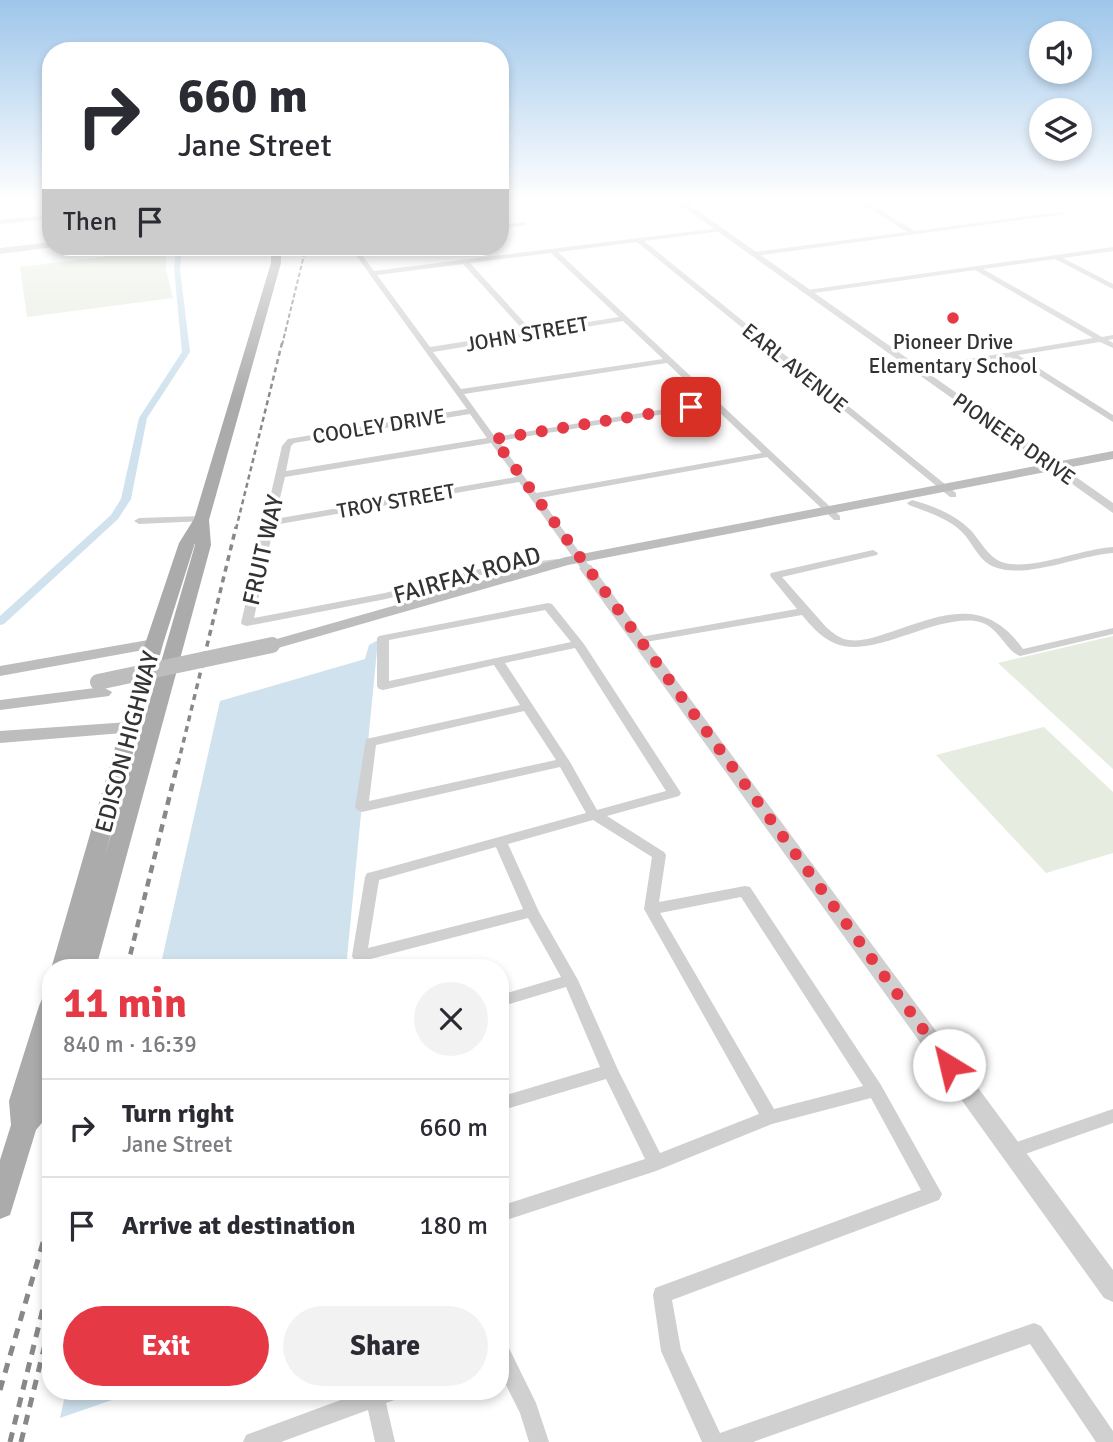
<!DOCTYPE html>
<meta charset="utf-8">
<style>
:root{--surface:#fff;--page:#f2f2f3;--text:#2b2b33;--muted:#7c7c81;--line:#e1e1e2;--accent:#e63946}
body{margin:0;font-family:Signika,sans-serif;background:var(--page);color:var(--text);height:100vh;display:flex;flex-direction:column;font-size:26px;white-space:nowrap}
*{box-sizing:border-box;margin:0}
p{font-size:23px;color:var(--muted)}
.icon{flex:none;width:38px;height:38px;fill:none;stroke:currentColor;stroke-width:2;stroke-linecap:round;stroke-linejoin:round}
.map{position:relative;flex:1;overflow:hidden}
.panel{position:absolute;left:42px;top:959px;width:467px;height:441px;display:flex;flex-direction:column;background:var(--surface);border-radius:28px;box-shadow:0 4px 10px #0003}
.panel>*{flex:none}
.guide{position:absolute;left:42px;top:42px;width:467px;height:214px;border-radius:28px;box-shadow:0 4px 10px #0003;background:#fff;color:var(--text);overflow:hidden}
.tools{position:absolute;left:1029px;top:21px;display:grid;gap:14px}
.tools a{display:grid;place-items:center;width:63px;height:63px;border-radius:50%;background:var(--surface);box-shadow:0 4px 10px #0003;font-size:35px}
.pin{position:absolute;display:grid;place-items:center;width:60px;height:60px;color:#fff;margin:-30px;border-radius:14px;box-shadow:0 4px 10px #0006}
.me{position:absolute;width:77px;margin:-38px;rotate:324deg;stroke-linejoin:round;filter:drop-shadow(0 0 5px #0008)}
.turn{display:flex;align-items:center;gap:24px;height:147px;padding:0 21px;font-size:32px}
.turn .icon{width:91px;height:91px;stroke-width:2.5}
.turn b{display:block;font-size:49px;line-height:60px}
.then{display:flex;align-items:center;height:66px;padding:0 21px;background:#0003;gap:14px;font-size:26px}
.round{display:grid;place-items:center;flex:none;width:74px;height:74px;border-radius:37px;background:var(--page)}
.headline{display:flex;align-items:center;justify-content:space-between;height:119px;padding:0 21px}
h1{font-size:42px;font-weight:800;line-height:52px;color:var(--accent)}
.action{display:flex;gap:14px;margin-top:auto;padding:14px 21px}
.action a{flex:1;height:80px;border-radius:42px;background:var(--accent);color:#fff;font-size:28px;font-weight:800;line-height:80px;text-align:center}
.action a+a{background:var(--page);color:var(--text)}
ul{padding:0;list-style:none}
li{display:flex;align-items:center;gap:21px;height:98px;padding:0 21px;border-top:2px solid var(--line)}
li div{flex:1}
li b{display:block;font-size:26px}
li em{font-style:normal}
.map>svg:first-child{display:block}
.green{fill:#e6ecdf}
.water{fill:#cfe2ee}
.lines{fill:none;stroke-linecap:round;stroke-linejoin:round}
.canal{fill:#cfe2ee;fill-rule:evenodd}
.minor{fill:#d0d0d0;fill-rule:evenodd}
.tertiary{fill:#d0d0d0;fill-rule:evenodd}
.secondary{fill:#bdbdbd;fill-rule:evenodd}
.primary{fill:#ababab;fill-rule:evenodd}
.rail-far4{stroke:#888;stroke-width:2;stroke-dasharray:4.5 2.5;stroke-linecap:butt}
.rail-far3{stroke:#888;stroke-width:2.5;stroke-dasharray:5 3.5;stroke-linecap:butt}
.rail-far2{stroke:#888;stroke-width:3.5;stroke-dasharray:6 5;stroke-linecap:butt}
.rail-far1{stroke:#888;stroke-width:4.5;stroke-dasharray:8 6;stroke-linecap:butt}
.rail{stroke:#888;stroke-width:5;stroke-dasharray:10 8;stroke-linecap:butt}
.secondary-bridge{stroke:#bdbdbd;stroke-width:16}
.route{stroke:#e63946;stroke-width:12;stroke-dasharray:0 21.6}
.poi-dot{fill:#e63946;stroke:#fff;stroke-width:2.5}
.labels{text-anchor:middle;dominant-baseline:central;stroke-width:7;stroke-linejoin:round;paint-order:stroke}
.far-street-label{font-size:21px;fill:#333;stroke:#fff}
.far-poi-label{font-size:21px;fill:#333;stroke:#fff}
.street-label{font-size:24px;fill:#333;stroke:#fff}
</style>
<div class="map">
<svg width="1113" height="1442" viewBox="0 0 1113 1442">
<rect width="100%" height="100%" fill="#fff"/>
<path class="green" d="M166 249V270L173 298 27 317 20 267Z
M1113 636V769L998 663Z
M1044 727 1113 792V853L1046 873 936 755Z"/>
<path class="water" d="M378 640 346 968H160L220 701 365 659 369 645Z
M66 1391H138L60 1418Z"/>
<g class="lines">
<path class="canal" d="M176 247H182L180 269 190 352 147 418 131 499 118 519 4 624 0 625V616L111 515 121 499 139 418 182 352 174 269Z"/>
<path class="minor" d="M701 199H721L682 205 679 203Z
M855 199H862L915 231 1061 212 1064 214 754 256 751 254 754 252 907 232Z
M941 199H949L951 201 948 203Z
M51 215V219L0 224V220Z
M524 222 527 224 526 225 500 229V225Z
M720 228 723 230 722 231 644 241 956 493V497H950L637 242 558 252 840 516V520H834L767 457 540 498 591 568 586 571 582 570 519 482 274 525 254 618 385 593 472 570 557 559 562 562 557 565 473 576 386 599 247 626 243 625 241 623 282 446 288 439 467 409 350 247H356L374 271ZM551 253 619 317 532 331 470 263ZM463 264 525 332 430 347 377 275ZM623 321 663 359 461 389 433 352 529 336 532 337 536 335ZM667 363 708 402 495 437 464 394ZM713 406 762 453 536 493 499 441ZM470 414 487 438 286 471 291 446 294 443ZM491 443 516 477 275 519 285 477Z
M1113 247V251L1063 258 1113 284V289L1055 259 983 269 1102 337 1113 335V339L1108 340 1113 343V348L1100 342 1018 355 1113 415V422L1010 357 913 372V368H916L1093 338 975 270 807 294 803 292 807 290Z
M912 500C930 505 952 513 966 526 980 537 986 558 1005 563 1034 570 1081 549 1113 547V553C1078 555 1022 582 990 565 977 557 972 542 962 532 948 518 927 512 909 505L907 503Z
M202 516 205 517V521L139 524 134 521 139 518Z
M873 550 878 553 877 555 782 577 826 627C833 633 840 639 849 640 863 642 878 636 891 632 944 614 985 596 1023 649L1113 628V634L1020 656C1004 650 999 624 975 621 931 616 872 660 834 643 821 637 811 626 802 615L640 643 634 640 640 637 797 609 771 577 770 575 771 573Z
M548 603 552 604 584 644 681 793 679 796 607 816 664 852 666 855 659 902 745 886 750 887 881 1085 942 1194 939 1200 672 1300 681 1350 720 1433 1034 1323 1041 1326 1113 1431V1442H1096L1030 1344 753 1442H702L661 1351 653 1295 655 1288 921 1190 871 1098 772 1124 656 1171 500 1222V1206L645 1159 606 1079 500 1111V1097L600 1067 566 987 500 1007V995L561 977 528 918 359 962 354 960 352 956 365 877 367 873 372 872 586 813 560 767 362 812 357 810 355 807 366 739 520 705 494 665 383 690 379 689 377 686V638L379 636ZM545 610 571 642 389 681V640ZM575 648 666 791 597 810 570 762 505 663ZM524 711 556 760 369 801 376 745ZM593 820 652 857 644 909 759 1114 660 1153 618 1070 578 980 539 912 508 844ZM496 847 523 909 368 948 379 880ZM741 897 863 1086 774 1109 660 913Z
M1113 1109V1123L1011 1159 1005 1156 1002 1151 1005 1146Z
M500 1341 507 1344 536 1403 549 1442H529L520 1413 500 1373Z
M365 1391H403L400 1398 386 1403 395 1442H375L368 1410 281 1442H243L246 1435Z"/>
<path class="tertiary" d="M672 199H681L1113 503V513Z
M51 242V247H54L0 254V248Z
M586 564 591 565 1113 1270V1302L1104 1298 581 571 579 568Z"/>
<path class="secondary" d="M1113 451V459L568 565 278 648 272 650 264 645 266 642 566 557Z
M154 639 160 641 162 644 160 647 0 676V666Z
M103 687 112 692 109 696 0 710V700Z
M129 722 138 728 135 732 0 743V731Z"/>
<path class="primary" d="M271 247H281V263L209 520 211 545 96 968 51 969 145 644 179 543 194 519 271 263ZM195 543V545L105 855 163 644Z
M51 996V1048L42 1078 51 1075V1112L36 1130 10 1215 0 1219V1160L11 1125 9 1101 39 1006 42 999Z"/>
<path class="rail-far4" d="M282 345 306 247"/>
<path class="rail-far3" d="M236 529 282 343"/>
<path class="rail-far2" d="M178 764 236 527"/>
<path class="rail-far1" d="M127 968 178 762"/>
<path class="rail" d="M0 1390 51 1215
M10 1442 51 1276
M21 1442 51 1320"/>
<path class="secondary-bridge" d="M98 682 272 645"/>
</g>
<linearGradient id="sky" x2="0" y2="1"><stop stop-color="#9ec6ea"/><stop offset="0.5" stop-color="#fff"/><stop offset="1" stop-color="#fff" stop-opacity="0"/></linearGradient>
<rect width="1113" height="401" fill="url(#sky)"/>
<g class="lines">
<path class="route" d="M691 407 494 439 949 1065"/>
</g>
<circle class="poi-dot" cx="953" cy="318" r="7"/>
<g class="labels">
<g class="far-street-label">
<text transform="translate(527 334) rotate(-10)">JOHN STREET</text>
<text transform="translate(795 368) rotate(39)">EARL AVENUE</text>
<text transform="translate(379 426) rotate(-9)">COOLEY DRIVE</text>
<text transform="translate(1014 439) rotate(35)">PIONEER DRIVE</text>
<text transform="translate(396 501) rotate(-10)">TROY STREET</text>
</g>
<g class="far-poi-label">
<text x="953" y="342">Pioneer Drive<tspan x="953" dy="24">Elementary School</tspan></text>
</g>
<g class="street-label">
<text transform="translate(263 550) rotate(-77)">FRUIT WAY</text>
<text transform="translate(467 575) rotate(-16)">FAIRFAX ROAD</text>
<text transform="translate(127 742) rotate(-75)">EDISON HIGHWAY</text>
</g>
</g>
</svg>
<div class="tools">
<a><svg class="icon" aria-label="sound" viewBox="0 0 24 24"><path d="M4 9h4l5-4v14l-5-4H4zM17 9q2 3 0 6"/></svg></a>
<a><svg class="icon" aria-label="layers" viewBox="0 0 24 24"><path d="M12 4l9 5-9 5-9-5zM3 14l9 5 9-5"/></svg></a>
</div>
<div class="pin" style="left:691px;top:407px;background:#d93025"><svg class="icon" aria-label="arrive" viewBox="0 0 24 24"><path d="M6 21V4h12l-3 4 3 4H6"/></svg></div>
<svg class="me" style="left:949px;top:1065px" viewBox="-20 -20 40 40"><circle r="19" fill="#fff"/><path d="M0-13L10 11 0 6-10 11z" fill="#e63946"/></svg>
<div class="guide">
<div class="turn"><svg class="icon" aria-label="right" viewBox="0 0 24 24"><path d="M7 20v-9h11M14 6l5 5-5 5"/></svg><div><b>660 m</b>Jane Street</div></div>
<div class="then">Then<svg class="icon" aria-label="arrive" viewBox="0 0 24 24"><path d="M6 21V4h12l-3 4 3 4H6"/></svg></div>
</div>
<section class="panel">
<div class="headline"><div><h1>11 min</h1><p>840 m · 16:39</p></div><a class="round"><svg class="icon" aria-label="close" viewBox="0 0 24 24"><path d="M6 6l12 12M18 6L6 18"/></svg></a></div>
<ul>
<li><svg class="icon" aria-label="right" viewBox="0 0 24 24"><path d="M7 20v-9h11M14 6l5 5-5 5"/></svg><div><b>Turn right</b><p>Jane Street</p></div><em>660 m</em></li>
<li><svg class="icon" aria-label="arrive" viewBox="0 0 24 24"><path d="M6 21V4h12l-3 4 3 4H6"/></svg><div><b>Arrive at destination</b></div><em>180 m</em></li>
</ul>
<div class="action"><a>Exit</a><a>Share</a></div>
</section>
</div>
